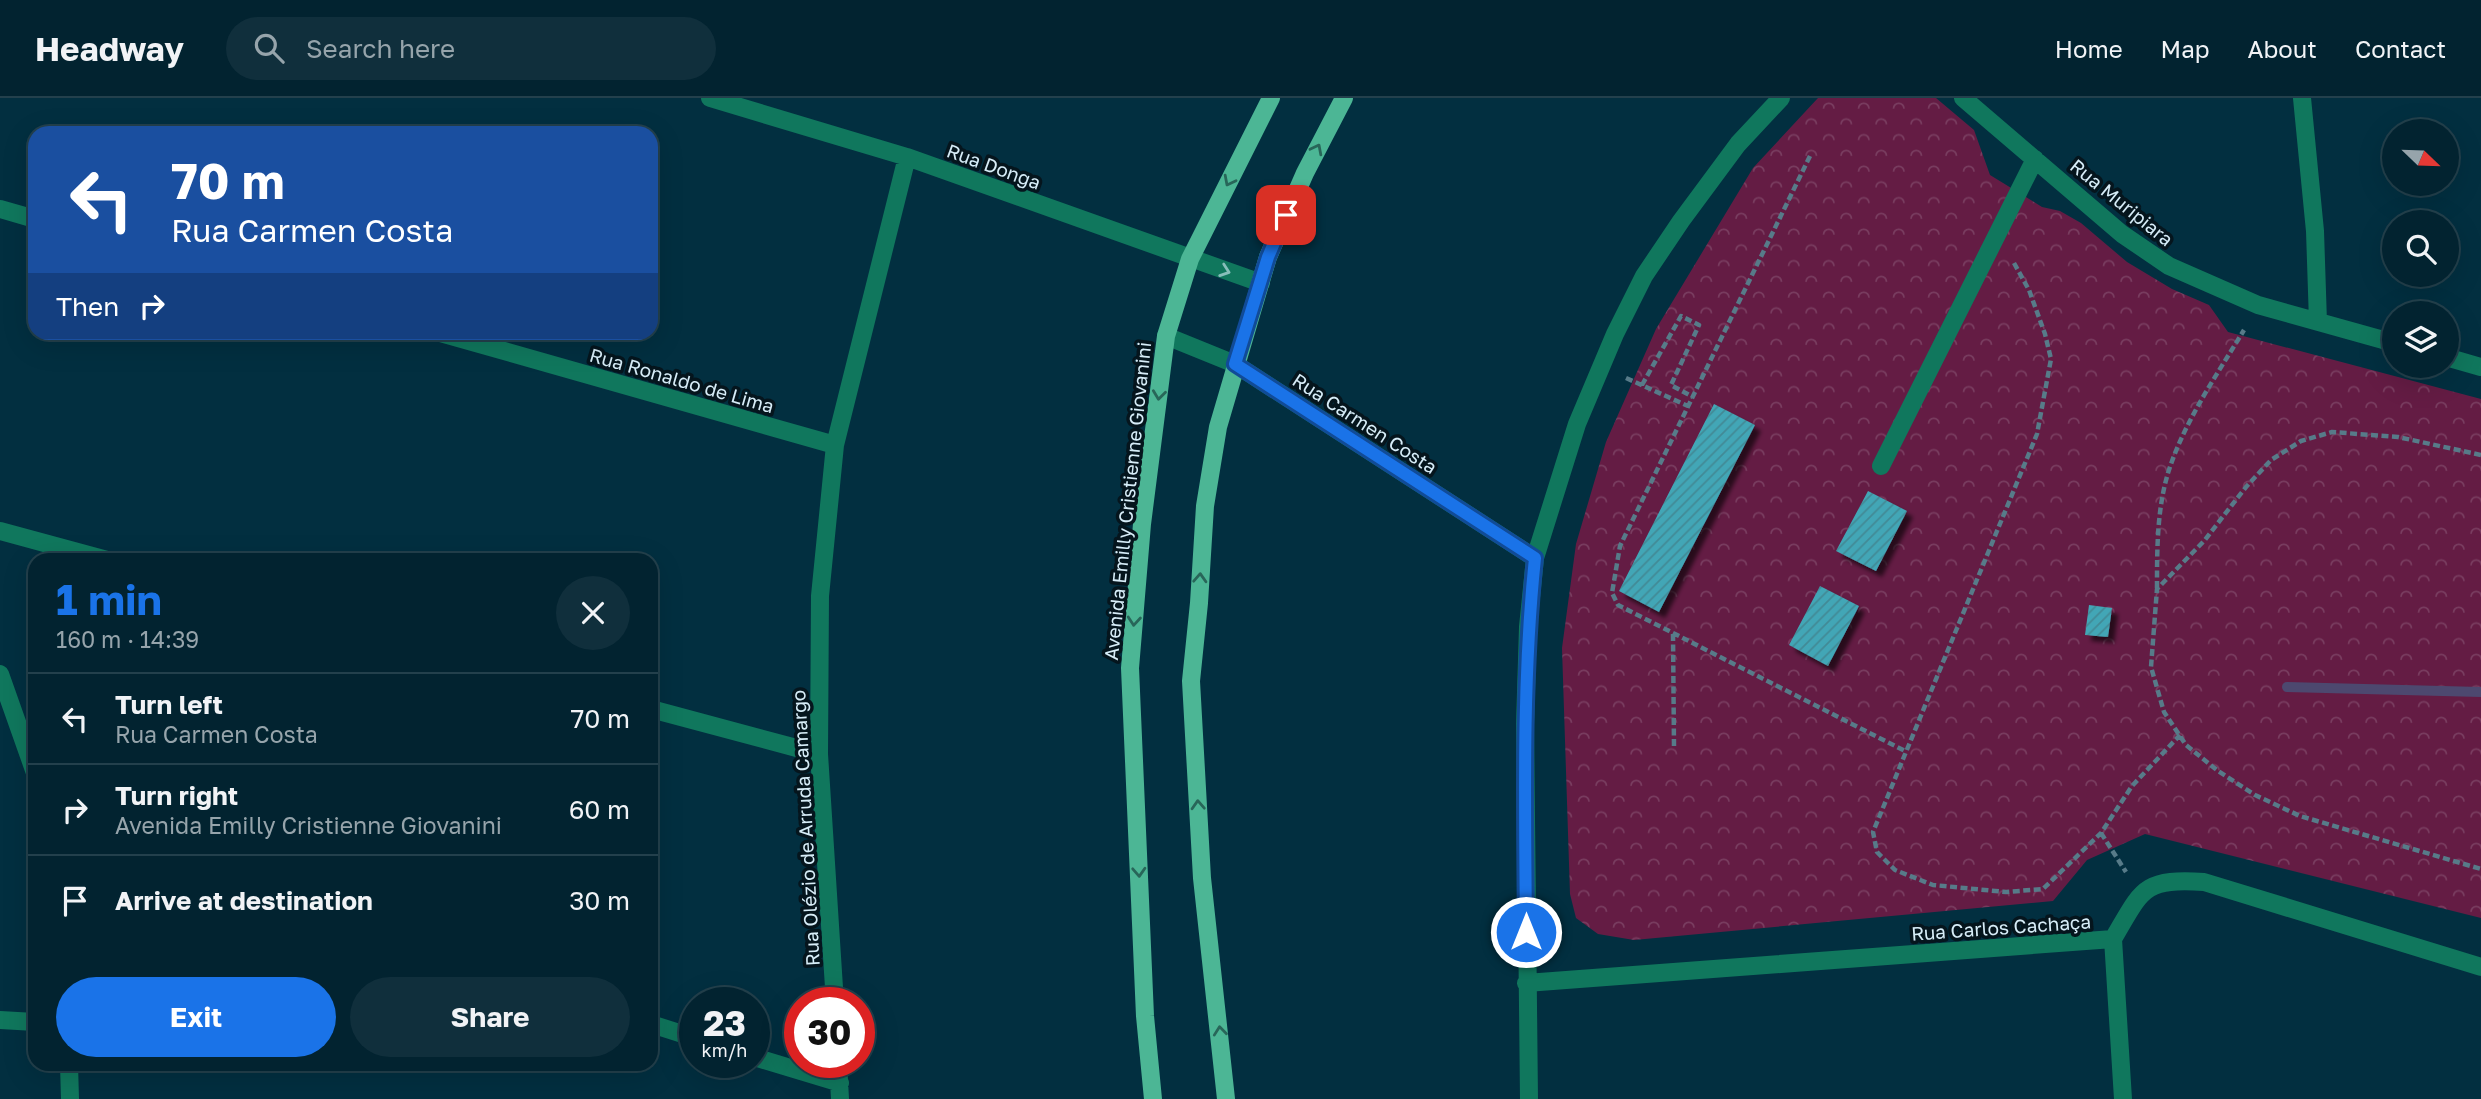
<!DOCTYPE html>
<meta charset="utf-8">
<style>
:root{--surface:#022330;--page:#102f3c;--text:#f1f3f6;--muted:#96a4ab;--line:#23404c;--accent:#1a73e8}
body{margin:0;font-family:"Golos Text",sans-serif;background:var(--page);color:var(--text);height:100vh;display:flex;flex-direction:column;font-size:26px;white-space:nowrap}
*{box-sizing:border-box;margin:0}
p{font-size:23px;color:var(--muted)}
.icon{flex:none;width:38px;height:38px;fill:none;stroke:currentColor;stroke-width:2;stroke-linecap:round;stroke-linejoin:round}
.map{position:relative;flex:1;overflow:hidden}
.panel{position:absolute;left:28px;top:455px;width:630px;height:518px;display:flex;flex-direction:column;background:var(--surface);border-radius:21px;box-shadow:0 7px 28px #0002,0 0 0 2px var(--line)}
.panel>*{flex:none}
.hud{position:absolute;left:28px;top:28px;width:630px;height:214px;border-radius:21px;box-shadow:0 7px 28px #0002,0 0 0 2px var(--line);background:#1a4fa0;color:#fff;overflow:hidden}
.needle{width:46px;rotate:113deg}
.fabs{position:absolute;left:2382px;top:21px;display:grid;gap:14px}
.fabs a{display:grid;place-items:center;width:77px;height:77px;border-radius:50%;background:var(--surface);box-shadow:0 7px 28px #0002,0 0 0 2px var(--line);font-size:35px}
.speed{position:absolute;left:679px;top:889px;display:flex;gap:14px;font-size:35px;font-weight:700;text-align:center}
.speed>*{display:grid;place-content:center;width:91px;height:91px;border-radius:50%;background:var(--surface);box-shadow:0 7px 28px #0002,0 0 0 2px var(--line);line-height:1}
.speed small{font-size:18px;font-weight:400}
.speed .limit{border:10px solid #d22;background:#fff;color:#111}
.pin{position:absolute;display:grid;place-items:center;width:60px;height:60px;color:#fff;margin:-30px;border-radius:14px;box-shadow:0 4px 10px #0006}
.me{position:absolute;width:77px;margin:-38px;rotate:0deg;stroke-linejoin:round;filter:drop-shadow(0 0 5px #0008)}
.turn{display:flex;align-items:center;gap:24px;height:147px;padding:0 28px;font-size:32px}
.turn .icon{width:91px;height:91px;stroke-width:2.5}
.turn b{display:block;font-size:49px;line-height:60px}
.then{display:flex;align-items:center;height:66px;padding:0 28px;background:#0003;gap:14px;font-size:26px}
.round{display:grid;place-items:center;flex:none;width:74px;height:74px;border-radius:37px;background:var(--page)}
.summary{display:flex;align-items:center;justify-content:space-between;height:119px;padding:0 28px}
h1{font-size:42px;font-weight:700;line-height:52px;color:var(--accent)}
.button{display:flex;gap:14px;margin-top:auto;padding:14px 28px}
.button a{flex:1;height:80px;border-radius:42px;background:var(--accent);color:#fff;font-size:28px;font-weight:700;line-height:80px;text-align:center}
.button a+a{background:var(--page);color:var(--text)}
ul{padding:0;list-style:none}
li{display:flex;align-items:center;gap:21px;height:91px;padding:0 28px;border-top:2px solid var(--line)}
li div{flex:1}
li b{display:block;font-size:26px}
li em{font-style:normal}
header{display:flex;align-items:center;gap:42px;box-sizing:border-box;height:98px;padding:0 35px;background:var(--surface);border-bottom:2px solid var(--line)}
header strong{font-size:33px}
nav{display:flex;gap:38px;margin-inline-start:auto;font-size:24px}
.search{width:490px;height:63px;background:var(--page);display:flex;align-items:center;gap:18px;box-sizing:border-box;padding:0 24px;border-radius:38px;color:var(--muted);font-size:26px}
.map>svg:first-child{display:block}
.forest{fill:url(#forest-crowns)}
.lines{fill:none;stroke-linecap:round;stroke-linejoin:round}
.stream{stroke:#4d486f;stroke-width:10}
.building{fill:url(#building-hatch);filter:url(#shadow)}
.path{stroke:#577b89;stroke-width:4.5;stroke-dasharray:7 3.5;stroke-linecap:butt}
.minor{stroke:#10775d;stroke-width:18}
.major{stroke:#4cb695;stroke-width:18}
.oneway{stroke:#286659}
.oneway2{stroke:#87beba}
.route-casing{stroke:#114b97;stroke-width:18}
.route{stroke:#1a73e8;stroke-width:12}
.labels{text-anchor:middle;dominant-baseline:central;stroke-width:7;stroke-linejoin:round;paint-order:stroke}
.street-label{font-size:19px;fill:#d7edf8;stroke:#05151d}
</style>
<header>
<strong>Headway</strong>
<div class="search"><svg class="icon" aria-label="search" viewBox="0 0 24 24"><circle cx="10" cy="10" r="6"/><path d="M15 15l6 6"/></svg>Search here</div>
<nav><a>Home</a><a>Map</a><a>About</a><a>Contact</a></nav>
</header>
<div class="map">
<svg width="2481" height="1001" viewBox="0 0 2481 1001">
<defs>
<pattern id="forest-crowns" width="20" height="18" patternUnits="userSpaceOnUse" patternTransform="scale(1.75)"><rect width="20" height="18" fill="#641c44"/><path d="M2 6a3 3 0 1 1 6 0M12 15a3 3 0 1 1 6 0" fill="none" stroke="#793d60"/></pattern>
<pattern id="building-hatch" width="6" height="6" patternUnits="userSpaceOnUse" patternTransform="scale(1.75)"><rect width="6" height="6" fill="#43a6b6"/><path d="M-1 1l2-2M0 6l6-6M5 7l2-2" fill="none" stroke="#428a96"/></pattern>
<filter id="shadow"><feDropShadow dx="6" dy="6" stdDeviation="2" flood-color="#0009"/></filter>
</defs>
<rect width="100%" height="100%" fill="#022f40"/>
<path class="forest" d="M1818 0H1936L1974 32 1990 77 2042 109 2060 113 2081 125 2127 164 2172 191 2209 207 2228 234 2481 301V820L2145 736 2087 762 2053 803 1634 842 1598 836 1576 820 1570 796 1562 550 1576 446 1606 344 1656 231 1753 70Z"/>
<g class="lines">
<path class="stream" d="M2287 589 2481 594"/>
</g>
<path class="building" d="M1714 306 1755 327 1659 514 1619 493Z
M1868 393 1907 413 1876 473 1836 453Z
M1820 488 1859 508 1828 568 1789 547Z
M2089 507 2112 510 2108 539 2085 537Z"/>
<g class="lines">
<path class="path" d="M1810 58 1620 448 1612 495 1618 507 1905 653
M2014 165 2029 192 2045 236 2051 261 2037 336 1873 734 1877 754 1895 772 1933 787 2006 794 2043 791 2101 735 2132 688 2180 637
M1626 280 1688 308
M1642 287 1681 218 1699 227 1671 287 1693 299
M2481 357 2398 339 2332 334 2301 343 2271 362 2246 389 2204 443 2157 491 2151 569 2164 614 2186 647 2218 673 2255 697 2300 718 2481 771
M2157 490C2157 448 2157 405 2171 366 2188 318 2218 275 2244 232
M1673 536 1674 649
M2101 735 2126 774"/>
<path class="minor" d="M710 0 907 59 1261 185
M1963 0 2122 136 2169 168 2258 207 2394 245
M2302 0 2315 133 2318 224
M0 111 35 121
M437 234 835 347
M1166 238 1235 266 1535 460
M2446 259 2481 269
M1881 368 2035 61
M0 433 107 462
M0 576 35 675
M651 611 819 656
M2113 841 2123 1001
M1526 885 2113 841C2142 792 2142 780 2204 784L2481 869
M835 905 819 656 820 498 835 347 907 59
M0 922 35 924
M651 926 695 940
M754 959 840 985
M838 964 840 1001
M69 966 70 1001
M1529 1001 1525 626 1528 529 1535 460 1577 326 1615 236 1644 178 1681 123 1738 46 1781 0"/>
<path class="major" d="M1153 1001 1145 918 1130 570 1142 426 1166 238 1190 161 1271 0
M1226 1001 1202 780 1191 583 1199 505 1205 408 1218 329 1268 159 1305 75 1344 0"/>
</g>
<defs><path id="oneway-chevron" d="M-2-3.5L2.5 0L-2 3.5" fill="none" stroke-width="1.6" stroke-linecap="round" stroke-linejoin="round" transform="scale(1.75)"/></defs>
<g class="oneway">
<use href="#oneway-chevron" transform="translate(1317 51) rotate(-63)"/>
<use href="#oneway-chevron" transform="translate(1229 83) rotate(117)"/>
<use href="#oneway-chevron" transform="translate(1159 297) rotate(97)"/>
<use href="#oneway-chevron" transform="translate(1200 480) rotate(-87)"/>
<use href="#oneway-chevron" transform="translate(1134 523) rotate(95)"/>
<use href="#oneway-chevron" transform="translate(1198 707) rotate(-93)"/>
<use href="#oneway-chevron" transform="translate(1139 774) rotate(87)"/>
<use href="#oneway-chevron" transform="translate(1220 933) rotate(-96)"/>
</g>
<use class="oneway2" href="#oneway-chevron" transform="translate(1225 173) rotate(19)"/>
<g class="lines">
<defs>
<path id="route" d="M1286 117 1268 159 1235 266 1535 460C1522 584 1525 709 1526 834"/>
</defs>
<use href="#route" class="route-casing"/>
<use href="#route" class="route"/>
</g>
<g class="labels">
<g class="street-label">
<text transform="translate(994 68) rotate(20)">Rua Donga</text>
<text transform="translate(2122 104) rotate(39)">Rua Muripiara</text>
<text transform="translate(682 282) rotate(16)">Rua Ronaldo de Lima</text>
<text transform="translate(1365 325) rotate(33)">Rua Carmen Costa</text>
<text transform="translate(1127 403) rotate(-84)">Avenida Emilly Cristienne Giovanini</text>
<text transform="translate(805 730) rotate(-93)">Rua Olézio de Arruda Camargo</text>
<text transform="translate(2001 829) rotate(-4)">Rua Carlos Cachaça</text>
</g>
</g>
</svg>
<div class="fabs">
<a><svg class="needle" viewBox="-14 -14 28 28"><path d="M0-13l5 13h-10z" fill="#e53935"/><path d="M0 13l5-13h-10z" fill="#96a4ab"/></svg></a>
<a><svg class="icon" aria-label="search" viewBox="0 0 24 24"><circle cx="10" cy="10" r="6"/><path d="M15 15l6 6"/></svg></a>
<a><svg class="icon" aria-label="layers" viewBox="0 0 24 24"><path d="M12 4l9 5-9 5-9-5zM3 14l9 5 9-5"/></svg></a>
</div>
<div class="speed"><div>23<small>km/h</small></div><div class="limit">30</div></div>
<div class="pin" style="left:1286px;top:117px;background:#d93025"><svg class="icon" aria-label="arrive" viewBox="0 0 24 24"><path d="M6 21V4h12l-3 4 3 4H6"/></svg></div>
<svg class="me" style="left:1526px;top:834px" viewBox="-20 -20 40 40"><circle r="17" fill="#1a73e8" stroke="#fff" stroke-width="3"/><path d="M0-11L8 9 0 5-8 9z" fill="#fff"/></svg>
<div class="hud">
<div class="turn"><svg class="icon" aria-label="left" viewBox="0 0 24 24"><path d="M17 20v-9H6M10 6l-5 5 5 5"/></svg><div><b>70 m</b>Rua Carmen Costa</div></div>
<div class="then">Then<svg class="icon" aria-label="right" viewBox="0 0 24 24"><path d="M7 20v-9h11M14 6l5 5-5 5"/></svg></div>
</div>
<section class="panel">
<div class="summary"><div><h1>1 min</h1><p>160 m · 14:39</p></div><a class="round"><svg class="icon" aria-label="close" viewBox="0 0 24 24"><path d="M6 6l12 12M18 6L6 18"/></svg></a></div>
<ul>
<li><svg class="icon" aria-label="left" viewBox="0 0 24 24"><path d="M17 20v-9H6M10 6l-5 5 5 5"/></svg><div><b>Turn left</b><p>Rua Carmen Costa</p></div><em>70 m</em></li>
<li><svg class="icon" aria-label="right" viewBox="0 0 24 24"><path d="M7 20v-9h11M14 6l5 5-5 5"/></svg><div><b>Turn right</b><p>Avenida Emilly Cristienne Giovanini</p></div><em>60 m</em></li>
<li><svg class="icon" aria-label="arrive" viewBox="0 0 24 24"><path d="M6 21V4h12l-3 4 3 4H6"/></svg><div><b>Arrive at destination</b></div><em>30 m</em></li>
</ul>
<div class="button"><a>Exit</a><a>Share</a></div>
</section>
</div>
